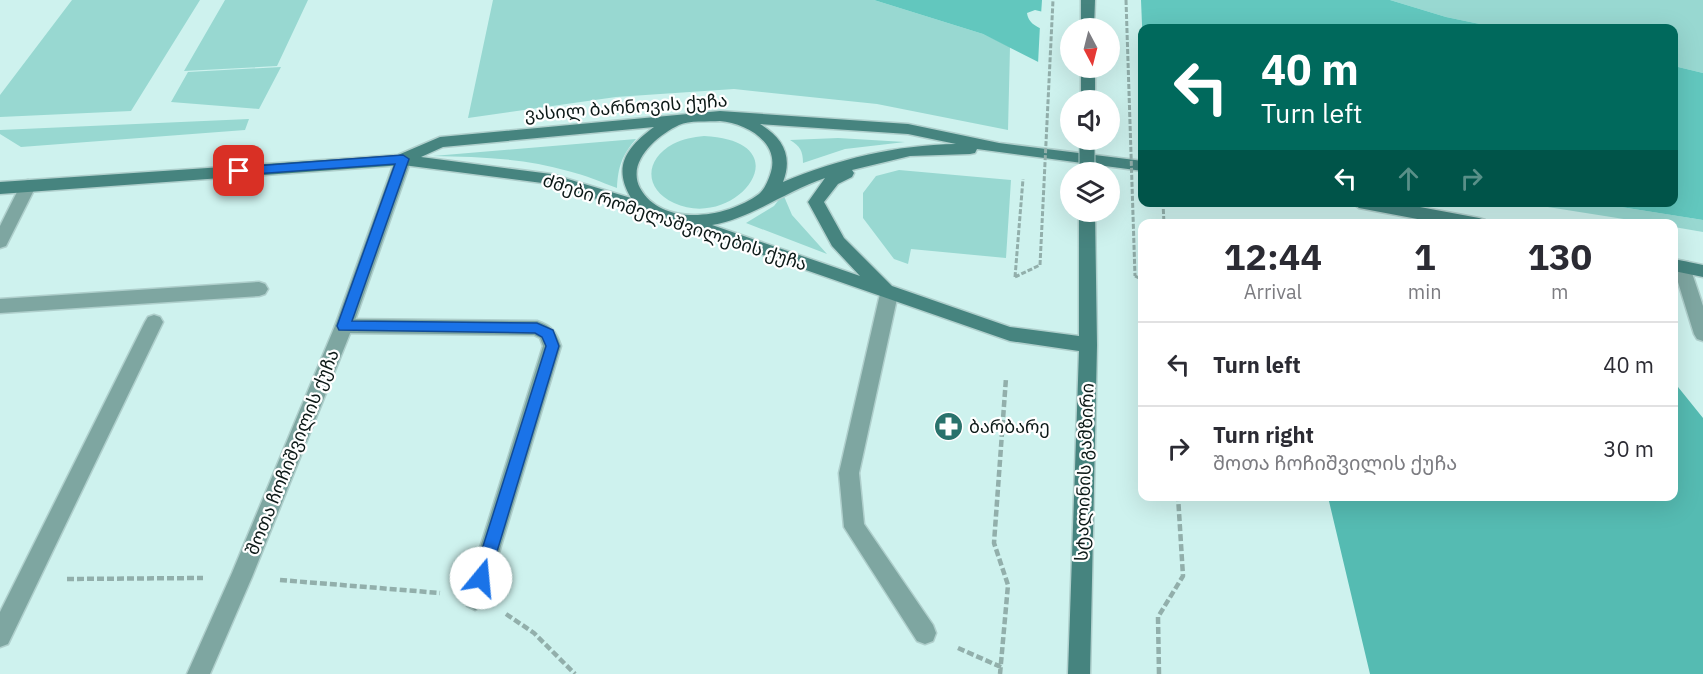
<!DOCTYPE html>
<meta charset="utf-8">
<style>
:root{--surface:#fff;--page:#f2f2f3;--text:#2b2b33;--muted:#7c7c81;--line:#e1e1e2}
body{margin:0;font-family:"IBM Plex Sans","Noto Sans Georgian",sans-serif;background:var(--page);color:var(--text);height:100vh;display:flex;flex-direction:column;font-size:22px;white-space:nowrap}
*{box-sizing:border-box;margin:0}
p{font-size:20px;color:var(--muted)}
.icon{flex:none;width:33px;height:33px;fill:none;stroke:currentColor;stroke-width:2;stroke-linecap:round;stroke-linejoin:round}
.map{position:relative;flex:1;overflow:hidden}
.panel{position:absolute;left:1138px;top:219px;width:540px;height:282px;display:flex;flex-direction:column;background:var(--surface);border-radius:12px;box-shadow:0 6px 24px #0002}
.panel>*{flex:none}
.guide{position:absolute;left:1138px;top:24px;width:540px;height:183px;border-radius:12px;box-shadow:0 6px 24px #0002;background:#00695c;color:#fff;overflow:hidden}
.needle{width:39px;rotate:173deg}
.buttons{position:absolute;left:1060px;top:18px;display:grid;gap:12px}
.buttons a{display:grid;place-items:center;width:60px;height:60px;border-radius:50%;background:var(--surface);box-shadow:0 6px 24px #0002;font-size:30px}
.pin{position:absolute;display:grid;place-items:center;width:51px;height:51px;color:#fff;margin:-26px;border-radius:12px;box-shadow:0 3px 9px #0006}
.me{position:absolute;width:66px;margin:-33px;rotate:17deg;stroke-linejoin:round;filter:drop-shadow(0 0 4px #0008)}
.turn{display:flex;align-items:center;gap:21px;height:126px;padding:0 24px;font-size:27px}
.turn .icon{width:78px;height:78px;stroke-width:2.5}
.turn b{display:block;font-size:42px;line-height:51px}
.lanes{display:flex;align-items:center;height:57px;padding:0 24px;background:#0003;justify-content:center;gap:30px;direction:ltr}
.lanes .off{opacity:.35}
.eta{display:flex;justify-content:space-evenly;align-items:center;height:102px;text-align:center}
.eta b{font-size:36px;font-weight:800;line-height:42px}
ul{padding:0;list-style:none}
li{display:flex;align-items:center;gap:18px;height:84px;padding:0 24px;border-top:2px solid var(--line)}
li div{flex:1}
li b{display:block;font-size:22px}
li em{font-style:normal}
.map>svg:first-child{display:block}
.green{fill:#98d8d1}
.forest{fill:#55bbb2}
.water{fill:#62c7be}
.pier{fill:#cef2ee}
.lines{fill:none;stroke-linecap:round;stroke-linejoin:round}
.lane-casing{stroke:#afcfcc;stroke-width:3}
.street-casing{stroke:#afcfcc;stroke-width:3}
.secondary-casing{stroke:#afcfcc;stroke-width:3}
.path-far1{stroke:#92afab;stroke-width:3;stroke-dasharray:5 2;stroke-linecap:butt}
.path{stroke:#92afab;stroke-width:4.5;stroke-dasharray:7 3;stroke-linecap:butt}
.lane{fill:#7ea6a1;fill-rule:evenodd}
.street{fill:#7ea6a1;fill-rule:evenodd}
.secondary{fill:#46847f;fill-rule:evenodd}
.secondary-bridge-casing{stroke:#afcfcc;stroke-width:17;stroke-linecap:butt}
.path-bridge{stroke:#92afab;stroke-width:3;stroke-dasharray:5 2;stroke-linecap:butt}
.secondary-bridge{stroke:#46847f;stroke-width:15}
.route{fill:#1a73e8;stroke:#114b97;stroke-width:1.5}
.labels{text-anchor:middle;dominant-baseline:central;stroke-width:4.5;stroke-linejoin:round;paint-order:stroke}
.street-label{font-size:18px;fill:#0c1917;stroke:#fff}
.poi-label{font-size:18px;fill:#0c1917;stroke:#fff;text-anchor:start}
</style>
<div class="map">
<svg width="1703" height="674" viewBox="0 0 1703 674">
<rect width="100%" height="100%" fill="#cef2ee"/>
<path class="green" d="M72 0H200L131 111 0 117V95Z
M225 0H308L277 66 184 71Z
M493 0H874L983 34 1010 47 1008 130 877 104 734 89 616 97 468 118Z
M1390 0H1703V73L1674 66V28H1499L1446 17Z
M281 67 259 109 171 102 188 72Z
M249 119 245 130 21 147 0 134V130Z
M704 136C806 141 736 232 674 203 644 189 644 160 673 144 683 139 693 137 704 136Z
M838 138 905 142 845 149 803 163C803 151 800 146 790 140Z
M636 139C622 155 618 167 617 188 601 182 585 175 568 171 525 158 478 157 433 156Z
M899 170 1011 180 1006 258 911 249 908 264 894 259 863 218V193L876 176Z
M783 194 792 215 827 254 746 223 774 206Z
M1522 203H1596L1703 220V232L1674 227V224L1649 223Z"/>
<path class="forest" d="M1674 382 1703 418V674H1370L1328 497 1674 496Z"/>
<path class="water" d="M874 0H1390L1446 17 1499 28H1143V46L1110 28 1035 10 1027 13C1029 28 1045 28 1056 37 1063 43 1067 59 1071 68H1110L1143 115 983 34Z
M1674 66 1703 73V220L1596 203 1674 202Z"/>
<path class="pier" d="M1042 0H1141L1143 49 1110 39V28H1080L1041 15Z
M1040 25 1071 41V68H1110V60L1143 71V118L1038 64Z"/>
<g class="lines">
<defs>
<path id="lane" d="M28 180 34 182 36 186 6 246 0 248V226L22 182Z
M1682 261 1688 262 1690 267 1703 306V341L1697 339 1694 334 1674 269 1676 262Z
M259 282 265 284 268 289 265 294 259 296 0 313V299Z
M889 287 895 289 898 294 859 473 864 524 933 625 936 633 933 641 925 644 917 641 844 527 839 473 880 294 883 289Z
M154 315 160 317 163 322 8 644 0 647V612L145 322 148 317Z
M344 319 537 321C552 326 556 332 561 346L483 606 475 610 467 606 464 599 543 346 540 338 534 335 344 333 338 331 335 326 338 321Z"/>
<path id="street" d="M403 155 411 160 353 326 252 577 210 674H187L232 573 335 326 395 160Z"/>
<path id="secondary" d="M1081 0H1095L1094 28H1081Z
M1081 68H1095V100H1081Z
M720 111 908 124 999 143 1143 161V171L977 149 975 153 970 154 910 156 852 170 854 173 852 177 838 184 824 202 844 238 892 286 1010 327 1079 336V212H1095L1097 345 1090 674H1068L1079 351 1010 341 671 223 550 184 403 165 0 194V182L398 155 440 137ZM720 121C746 123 782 143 770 175 768 181 764 190 759 194 727 218 662 228 640 188 626 161 658 135 679 125 689 120 708 122 720 121ZM760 124 908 134 956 144C896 145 838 159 783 182 793 156 783 138 760 124ZM654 127C627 147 612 166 631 198L551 174 421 157 443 147ZM825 178 808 202 832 246 860 276 712 225C752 218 786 191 825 178Z
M1351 202H1393L1479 218 1485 220 1487 224H1444L1359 208Z
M1674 259 1703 265V277L1674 271Z"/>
</defs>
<use href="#lane" class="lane-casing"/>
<use href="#street" class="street-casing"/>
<use href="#secondary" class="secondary-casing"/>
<path class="path-far1" d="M1163 202 1164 224
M1135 276 1143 280
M1015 277 1023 179
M1015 277 1040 265"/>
<path class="path" d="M67 579 203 578
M280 580 440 593
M506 614 534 633 575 674
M958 648 1001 667
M1000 674 1008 585 994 543 1006 378
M1159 674 1158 617 1183 576 1178 496"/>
<use href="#lane" class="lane"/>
<use href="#street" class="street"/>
<use href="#secondary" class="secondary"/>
<defs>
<path id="secondary-bridge" d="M1087 140V172"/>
</defs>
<use href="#secondary-bridge" class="secondary-bridge-casing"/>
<path class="path-bridge" d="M1126 0 1135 276
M1040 265 1053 0"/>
<use href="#secondary-bridge" class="secondary-bridge"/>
</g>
<path class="route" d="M403 155 409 159 352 321 537 323 553 330 559 346 489 578 487 583 481 585 475 583 473 578 546 346 542 337 535 333 339 330 337 326 395 164 239 175 233 171 239 167Z"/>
<defs>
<symbol id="pharmacy-disc" viewBox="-11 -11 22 22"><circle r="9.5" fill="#29726c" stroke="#fff"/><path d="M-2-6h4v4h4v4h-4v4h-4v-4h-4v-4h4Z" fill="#fff"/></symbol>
</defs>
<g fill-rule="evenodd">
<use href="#pharmacy-disc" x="932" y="410" width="33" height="33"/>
</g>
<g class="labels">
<g class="street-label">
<text transform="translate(626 107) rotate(-4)">ვასილ ბარნოვის ქუჩა</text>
<text transform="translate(675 222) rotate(18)">ძმები რომელაშვილების ქუჩა</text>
<text transform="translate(292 452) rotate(-68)">შოთა ჩოჩიშვილის ქუჩა</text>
<text transform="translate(1084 472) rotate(-88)">სტალინის გამზირი</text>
</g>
<g class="poi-label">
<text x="969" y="426">ბარბარე</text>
</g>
</g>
</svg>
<div class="buttons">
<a><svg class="needle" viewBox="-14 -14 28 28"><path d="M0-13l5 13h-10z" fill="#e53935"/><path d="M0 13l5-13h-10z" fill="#7c7c81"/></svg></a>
<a><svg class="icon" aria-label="sound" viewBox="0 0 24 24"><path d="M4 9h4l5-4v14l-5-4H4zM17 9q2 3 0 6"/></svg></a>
<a><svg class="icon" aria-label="layers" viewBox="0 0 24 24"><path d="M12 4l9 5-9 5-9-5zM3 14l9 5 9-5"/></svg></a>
</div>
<div class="pin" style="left:239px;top:171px;background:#d93025"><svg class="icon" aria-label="arrive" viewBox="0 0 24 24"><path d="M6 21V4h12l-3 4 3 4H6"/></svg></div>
<svg class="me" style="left:481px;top:578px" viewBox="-20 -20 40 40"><circle r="19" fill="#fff"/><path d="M0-13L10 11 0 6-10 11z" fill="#1a73e8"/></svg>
<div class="guide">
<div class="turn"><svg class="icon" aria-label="left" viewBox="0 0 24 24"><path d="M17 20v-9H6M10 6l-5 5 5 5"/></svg><div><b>40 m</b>Turn left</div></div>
<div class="lanes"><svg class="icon" aria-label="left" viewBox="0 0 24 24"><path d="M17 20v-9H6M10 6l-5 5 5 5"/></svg><svg class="icon off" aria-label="ahead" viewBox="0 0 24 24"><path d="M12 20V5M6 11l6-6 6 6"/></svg><svg class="icon off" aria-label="right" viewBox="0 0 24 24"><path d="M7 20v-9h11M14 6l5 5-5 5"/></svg></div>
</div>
<section class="panel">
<div class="eta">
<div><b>12:44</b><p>Arrival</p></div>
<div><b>1</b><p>min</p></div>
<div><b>130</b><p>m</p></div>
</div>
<ul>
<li><svg class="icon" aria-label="left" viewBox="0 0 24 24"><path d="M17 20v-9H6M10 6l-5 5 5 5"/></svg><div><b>Turn left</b></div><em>40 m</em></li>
<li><svg class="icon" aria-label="right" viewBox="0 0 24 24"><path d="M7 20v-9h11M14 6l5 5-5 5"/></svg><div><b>Turn right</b><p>შოთა ჩოჩიშვილის ქუჩა</p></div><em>30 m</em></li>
</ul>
</section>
</div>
